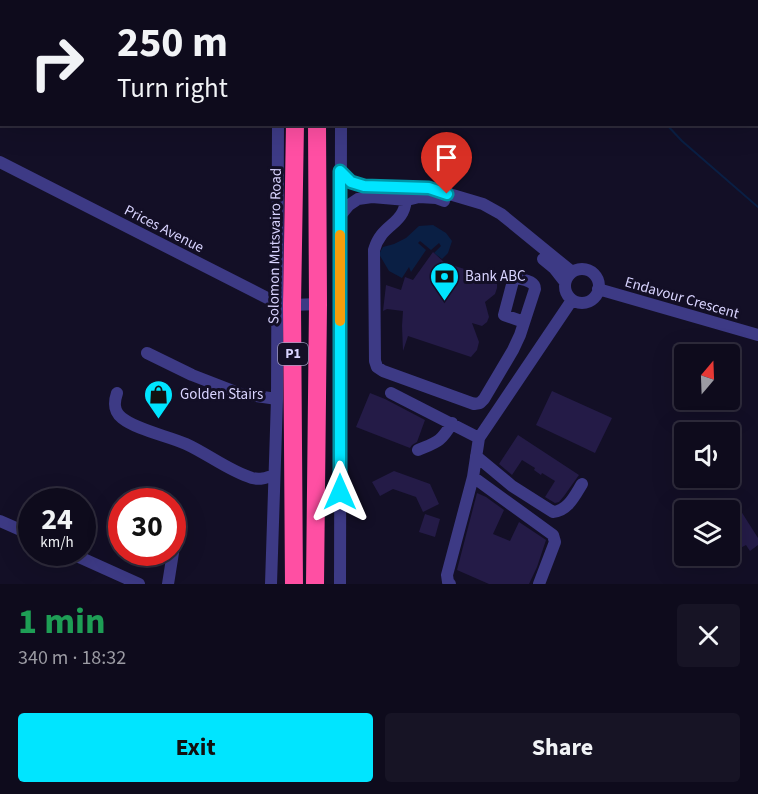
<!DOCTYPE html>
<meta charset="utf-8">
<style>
:root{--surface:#0e0b1c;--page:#171425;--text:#f1f3f6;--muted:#9b9ba3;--line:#2e2b3b;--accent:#00e5ff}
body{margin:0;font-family:"Source Sans 3",sans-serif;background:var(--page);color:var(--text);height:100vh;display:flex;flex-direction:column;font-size:22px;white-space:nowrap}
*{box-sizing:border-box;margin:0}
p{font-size:20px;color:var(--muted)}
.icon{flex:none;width:33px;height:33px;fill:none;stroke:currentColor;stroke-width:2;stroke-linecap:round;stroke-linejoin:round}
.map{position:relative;height:584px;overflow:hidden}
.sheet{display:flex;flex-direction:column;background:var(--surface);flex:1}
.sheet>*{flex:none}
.banner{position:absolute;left:0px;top:0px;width:759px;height:126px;box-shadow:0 6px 24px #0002,0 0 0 2px var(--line);background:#0e0b1c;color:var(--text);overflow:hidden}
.needle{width:39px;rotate:19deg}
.buttons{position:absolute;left:674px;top:344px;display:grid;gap:12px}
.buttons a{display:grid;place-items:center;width:66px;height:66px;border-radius:6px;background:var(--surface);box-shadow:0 6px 24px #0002,0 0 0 2px var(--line);font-size:30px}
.speed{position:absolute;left:18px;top:488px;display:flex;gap:12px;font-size:30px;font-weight:700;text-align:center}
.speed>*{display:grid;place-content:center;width:78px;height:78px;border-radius:50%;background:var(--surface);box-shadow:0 6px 24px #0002,0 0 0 2px var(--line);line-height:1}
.speed small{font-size:15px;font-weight:400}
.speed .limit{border:9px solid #d22;background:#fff;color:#111}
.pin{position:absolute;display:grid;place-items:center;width:51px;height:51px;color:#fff;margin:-62px -26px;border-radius:50% 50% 50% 0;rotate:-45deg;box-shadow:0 0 6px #0007}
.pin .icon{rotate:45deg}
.me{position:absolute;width:66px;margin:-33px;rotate:0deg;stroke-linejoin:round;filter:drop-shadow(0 0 4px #0008)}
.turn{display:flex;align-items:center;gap:21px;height:126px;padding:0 18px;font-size:27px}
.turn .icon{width:78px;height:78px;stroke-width:2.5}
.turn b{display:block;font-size:42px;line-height:51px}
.round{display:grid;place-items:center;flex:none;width:63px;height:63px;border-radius:6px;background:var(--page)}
.headline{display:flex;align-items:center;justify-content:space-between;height:102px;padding:0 18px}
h1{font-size:36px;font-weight:700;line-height:45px;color:#1e9e55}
.cta{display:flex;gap:12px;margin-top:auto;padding:12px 18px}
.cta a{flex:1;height:69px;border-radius:6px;background:var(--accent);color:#111;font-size:24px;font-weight:700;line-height:69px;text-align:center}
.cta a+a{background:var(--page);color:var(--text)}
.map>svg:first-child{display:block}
.water{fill:#0a1f44}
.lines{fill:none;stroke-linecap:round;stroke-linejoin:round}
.stream{stroke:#0a1f44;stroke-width:2}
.building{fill:#241b47}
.minor{stroke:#3d3a85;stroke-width:12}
.highway{stroke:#ff4fa3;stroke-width:18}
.route-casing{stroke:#0095a6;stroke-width:15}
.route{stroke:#00e5ff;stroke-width:10}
.slow{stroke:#f59e0b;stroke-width:10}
.labels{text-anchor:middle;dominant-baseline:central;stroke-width:6;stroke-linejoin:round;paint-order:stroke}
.shield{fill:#130f26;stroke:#9e99be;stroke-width:1.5}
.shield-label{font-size:14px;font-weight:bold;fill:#d9d4ff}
.street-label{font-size:15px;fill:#d9d4ff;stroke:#130f26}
.poi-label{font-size:15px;fill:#d9d4ff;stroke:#130f26;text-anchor:start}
</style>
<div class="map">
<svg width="758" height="584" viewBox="0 0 758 584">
<rect width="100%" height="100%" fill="#130f26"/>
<path class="water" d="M433 225 446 233 452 241 448 253 442 259 434 253 441 246 439 243 431 250 420 241 418 243 426 250 411 272 409 267 402 278 389 271 379 254 383 247 394 244 406 238 419 226Z"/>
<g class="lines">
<path class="stream" d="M553 0 554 2
M666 124 682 141 758 207"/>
</g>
<path class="building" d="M433 252 445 263 497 279V288L495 294 485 302 489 317 487 322 482 326 472 323 479 342 477 350 471 357 408 336 403 351 402 326 403 311 387 309 383 311 386 285 401 290 405 277 413 280Z
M552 391 612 418 595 453 536 425Z
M370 393 385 399 425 420 417 442 412 445 410 448 356 427Z
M518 435 579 475 564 496 559 502 555 503 545 497 555 481 542 473 541 475 534 470 535 468 522 460 512 475 499 464Z
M394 471 430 484 439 504 423 512 416 497 393 489 380 496 372 482Z
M477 493 486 497 504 510 493 534 510 541 519 522 546 540 537 567 529 584H489L457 570Z
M739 508 758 538V545L750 551 746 545 729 554V530L732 528 729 523V514Z
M425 514 440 519 435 537 419 532Z"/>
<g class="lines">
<path class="minor" d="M52 0 55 2
M278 0V2
M342 2V0
M0 162 277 303 292 305 318 304
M340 171 351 182 364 186 429 188 483 204 501 214 572 272
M406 188C409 228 383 219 374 250L375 361 377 367 383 371 474 404 480 403 484 399 513 350 520 335 535 289C535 281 524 280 517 278L513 281 504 315 524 322
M340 216 349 205 358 199 372 197 407 200 419 197 436 198 444 201
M543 259 554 268 565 282
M565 286a17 17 0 1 1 34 0a17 17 0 1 1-34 0Z
M598 289 758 335
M147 353 192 375 241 394 277 399
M117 393C114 402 113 411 122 418 137 430 168 436 186 444 208 454 229 471 252 478 260 480 266 478 274 475
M391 393 479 438
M418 450C437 442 441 442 452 423
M476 456 512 486 553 512C568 511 575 495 582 484
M473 477 553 535 555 542 539 584
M0 521 32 535
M68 552 139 584
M168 584 179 515
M271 584 277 399 278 124
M340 584 341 124
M450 584 448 582 447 575 473 477 479 438 572 300"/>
<path class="highway" d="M296 2V0
M318 2V0
M294 584 292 305 295 124
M315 584 318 304 317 124"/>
</g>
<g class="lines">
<defs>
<path id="route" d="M340 492V171L351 182 364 186 429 188 447 194"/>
</defs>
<use href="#route" class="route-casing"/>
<use href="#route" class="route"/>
<path class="slow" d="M340 235V321"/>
</g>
<defs>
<symbol id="bank-pin" viewBox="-11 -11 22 30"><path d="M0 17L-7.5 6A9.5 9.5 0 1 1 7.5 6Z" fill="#00e5ff" stroke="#130f26"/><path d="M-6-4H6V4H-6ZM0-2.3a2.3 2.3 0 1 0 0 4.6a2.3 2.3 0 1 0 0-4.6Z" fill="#111"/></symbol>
<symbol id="shop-pin" viewBox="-11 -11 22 30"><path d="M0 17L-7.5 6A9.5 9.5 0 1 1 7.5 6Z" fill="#00e5ff" stroke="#130f26"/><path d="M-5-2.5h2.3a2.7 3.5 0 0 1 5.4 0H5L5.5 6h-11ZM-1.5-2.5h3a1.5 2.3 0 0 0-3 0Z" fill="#111"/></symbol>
</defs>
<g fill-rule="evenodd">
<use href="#bank-pin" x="428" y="260" width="33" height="45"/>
<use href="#shop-pin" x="142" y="378" width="33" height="45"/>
</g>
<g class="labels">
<rect class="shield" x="278" y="343" width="30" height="22" rx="4.5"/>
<g class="shield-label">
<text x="293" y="354">P1</text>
</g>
<g class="street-label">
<text transform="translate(164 229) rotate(27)">Prices Avenue</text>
<text transform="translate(275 246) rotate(-89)">Solomon Mutsvairo Road</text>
<text transform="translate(682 298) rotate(16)">Endavour Crescent</text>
</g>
<g class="poi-label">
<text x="465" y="276">Bank ABC</text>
<text x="180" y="394">Golden Stairs</text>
</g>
</g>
</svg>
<div class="buttons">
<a><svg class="needle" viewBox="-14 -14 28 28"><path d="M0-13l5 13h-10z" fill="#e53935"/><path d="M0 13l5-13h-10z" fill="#9b9ba3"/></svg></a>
<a><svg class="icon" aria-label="sound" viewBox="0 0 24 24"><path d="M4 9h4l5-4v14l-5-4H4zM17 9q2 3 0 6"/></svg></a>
<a><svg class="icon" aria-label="layers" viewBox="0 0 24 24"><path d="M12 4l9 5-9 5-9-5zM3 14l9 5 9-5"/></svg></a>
</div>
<div class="speed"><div>24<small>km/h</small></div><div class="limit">30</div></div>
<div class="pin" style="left:447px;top:194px;background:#d93025"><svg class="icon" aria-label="arrive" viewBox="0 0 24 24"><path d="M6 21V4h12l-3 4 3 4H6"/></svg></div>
<svg class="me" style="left:340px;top:492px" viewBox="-20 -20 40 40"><path d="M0-17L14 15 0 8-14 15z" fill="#00e5ff" stroke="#fff" stroke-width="4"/></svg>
<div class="banner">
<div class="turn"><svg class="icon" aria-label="right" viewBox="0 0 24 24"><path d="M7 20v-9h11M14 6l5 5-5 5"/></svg><div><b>250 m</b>Turn right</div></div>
</div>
</div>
<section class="sheet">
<div class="headline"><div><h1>1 min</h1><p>340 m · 18:32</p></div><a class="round"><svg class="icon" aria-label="close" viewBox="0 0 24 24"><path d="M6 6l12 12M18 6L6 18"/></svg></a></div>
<div class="cta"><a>Exit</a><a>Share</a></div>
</section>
